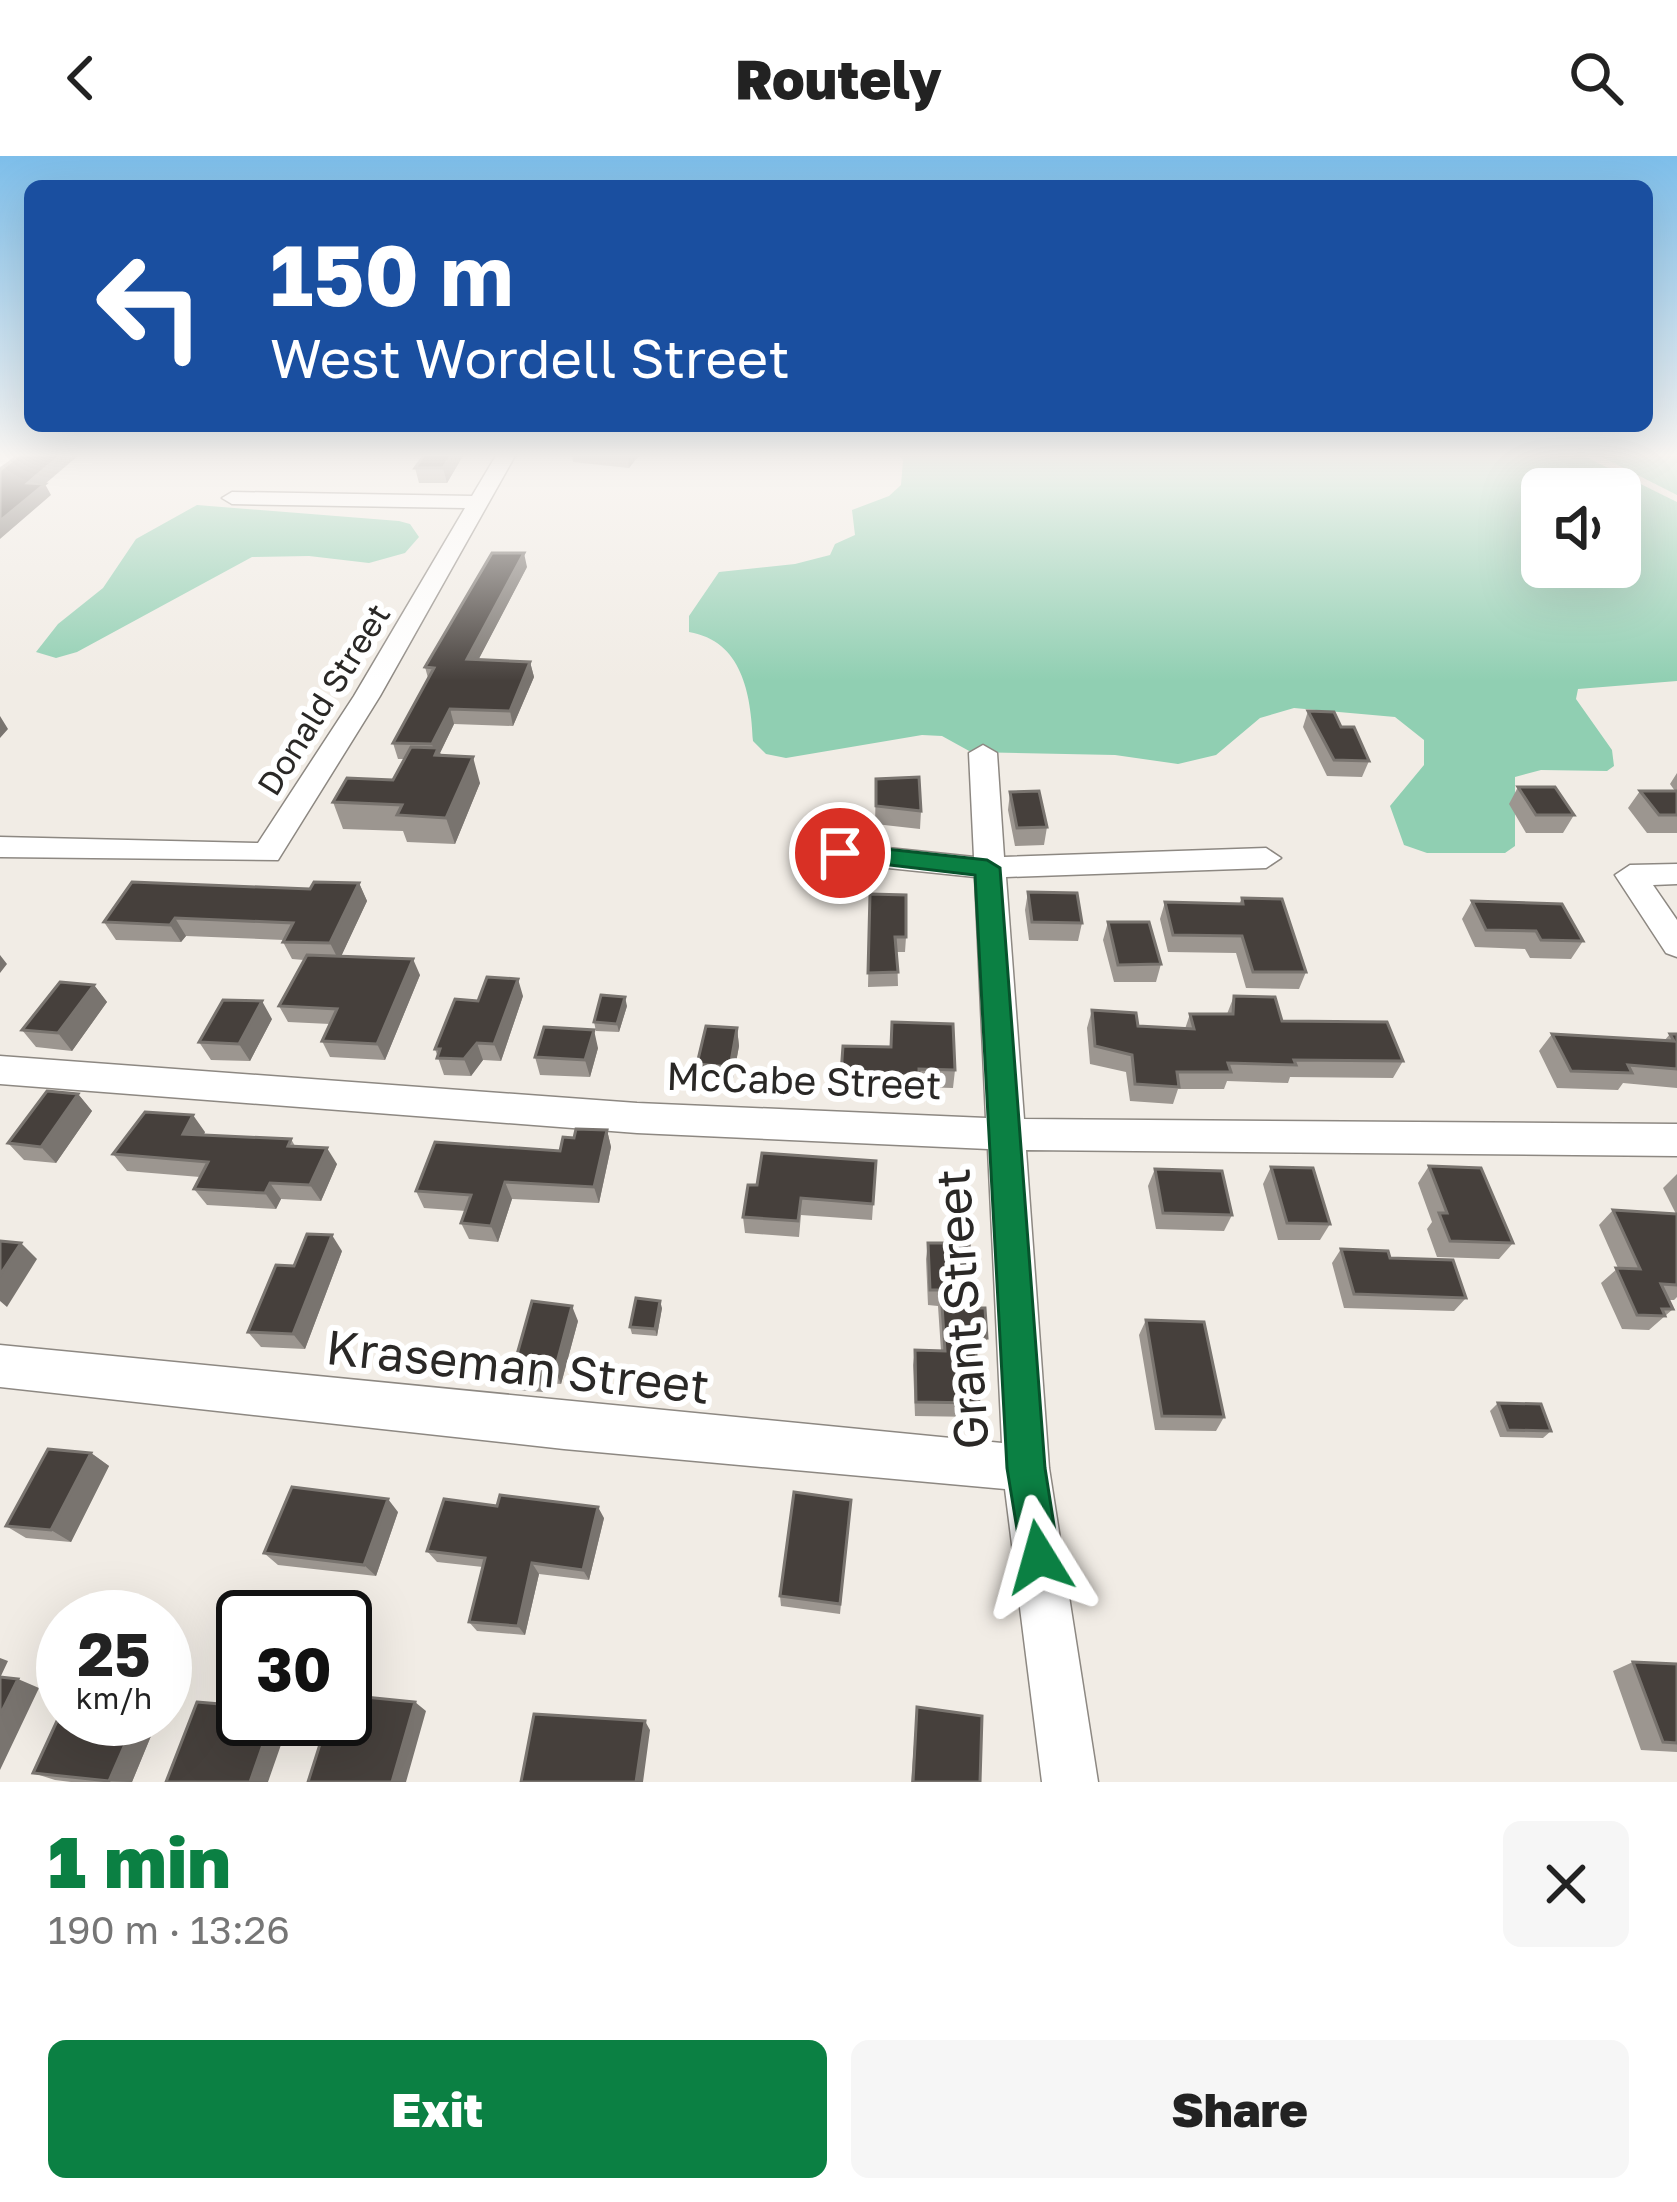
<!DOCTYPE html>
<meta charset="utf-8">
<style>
:root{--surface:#fff;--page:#f6f6f6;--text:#222;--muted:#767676;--accent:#0b8043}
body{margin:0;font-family:"Golos Text",sans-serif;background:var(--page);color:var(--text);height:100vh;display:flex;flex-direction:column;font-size:45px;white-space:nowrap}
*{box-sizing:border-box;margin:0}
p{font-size:39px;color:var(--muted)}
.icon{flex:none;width:66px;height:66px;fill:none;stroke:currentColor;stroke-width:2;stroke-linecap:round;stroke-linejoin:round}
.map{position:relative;height:1626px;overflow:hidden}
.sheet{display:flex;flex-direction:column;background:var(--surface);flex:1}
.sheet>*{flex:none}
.hud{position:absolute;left:24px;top:24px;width:1629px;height:252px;border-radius:18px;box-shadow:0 12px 48px #0002;background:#1a4fa0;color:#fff;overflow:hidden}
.buttons{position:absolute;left:1521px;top:312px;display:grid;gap:24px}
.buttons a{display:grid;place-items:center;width:120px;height:120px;border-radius:18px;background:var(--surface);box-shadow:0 12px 48px #0002;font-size:60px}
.speed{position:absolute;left:36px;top:1434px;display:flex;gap:24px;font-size:60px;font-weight:700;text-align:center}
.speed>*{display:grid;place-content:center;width:156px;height:156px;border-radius:50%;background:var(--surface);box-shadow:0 12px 48px #0002;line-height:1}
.speed small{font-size:30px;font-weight:400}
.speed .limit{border:6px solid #111;border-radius:18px;background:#fff;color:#111}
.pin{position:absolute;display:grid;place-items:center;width:102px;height:102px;color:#fff;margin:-51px;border:6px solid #fff;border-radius:50%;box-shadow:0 3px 12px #0007}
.me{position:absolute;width:132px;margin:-66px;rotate:352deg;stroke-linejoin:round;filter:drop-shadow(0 0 9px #0008)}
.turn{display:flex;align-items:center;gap:42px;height:252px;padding:0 48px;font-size:54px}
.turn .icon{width:156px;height:156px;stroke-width:2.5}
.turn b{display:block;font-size:84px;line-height:102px}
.round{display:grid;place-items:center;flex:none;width:126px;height:126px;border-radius:18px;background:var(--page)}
.overview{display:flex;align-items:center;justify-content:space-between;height:204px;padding:0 48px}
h1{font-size:72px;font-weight:800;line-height:90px;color:var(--accent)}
.cta{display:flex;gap:24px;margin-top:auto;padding:24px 48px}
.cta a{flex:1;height:138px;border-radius:18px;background:var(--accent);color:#fff;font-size:48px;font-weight:800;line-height:138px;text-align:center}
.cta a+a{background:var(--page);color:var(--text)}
header{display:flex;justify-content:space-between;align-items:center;height:156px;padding:0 48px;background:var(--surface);font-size:54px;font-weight:800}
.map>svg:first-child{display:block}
.green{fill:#90cfb2;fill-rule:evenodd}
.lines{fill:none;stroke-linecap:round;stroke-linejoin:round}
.street-casing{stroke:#8d8882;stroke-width:3}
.street{fill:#fff;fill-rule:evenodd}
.wall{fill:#9c9690}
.shaded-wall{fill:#79746f}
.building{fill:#46403c;stroke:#79746f;stroke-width:3}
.route{fill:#0b8043;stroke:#07532c;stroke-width:3}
.labels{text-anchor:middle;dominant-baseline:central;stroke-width:12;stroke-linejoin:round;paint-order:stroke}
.far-street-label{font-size:33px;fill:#2a2826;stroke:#fff}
.street-label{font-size:39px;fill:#2a2826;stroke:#fff}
.near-street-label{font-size:48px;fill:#2a2826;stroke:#fff}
</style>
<header><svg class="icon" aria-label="back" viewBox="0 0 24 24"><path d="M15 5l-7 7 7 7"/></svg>Routely<svg class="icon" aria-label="search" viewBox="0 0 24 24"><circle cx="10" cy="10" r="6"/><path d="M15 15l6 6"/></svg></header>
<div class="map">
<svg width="1677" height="1626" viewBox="0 0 1677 1626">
<rect width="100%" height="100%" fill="#f1ece5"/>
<path class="green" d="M898 298H1580L1677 346V525L1578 533 1576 543 1612 594 1614 610 1607 615 1541 614 1515 621V690L1505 697H1427L1404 689 1390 650 1424 609V584L1395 561 1294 552 1260 562 1216 599 1178 608 1115 599 971 596 942 580 922 579 786 602 766 598 753 585C751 537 742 485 689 476V460L719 416 795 408 830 399 835 388 855 379 852 354 889 340 901 329 903 304ZM1542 333H1620V411H1542Z
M1596 298H1677V339Z
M197 349 399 365 410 368 419 381 405 397 369 407 309 400 252 401 77 496 56 502 36 496 58 468 103 432 136 383Z"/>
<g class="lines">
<defs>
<path id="street" d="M0 298H20L0 311Z
M497 298H516L380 540 278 704 0 701V681L258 687 354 540 465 352 232 348 222 342 232 336 472 340Z
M983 589 997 597 1004 701 1266 692 1281 702 1266 712 1006 721 1024 963 1677 968V1000L1026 994 1049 1312 1098 1626H1042L1005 1333 564 1293 0 1231V1189L1002 1287 988 993 637 977 0 928V900L637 947 986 962 975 721 840 707 825 697 840 687 974 701 969 597Z
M1677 708V728L1653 729 1677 764V801L1666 797 1615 719 1630 709Z"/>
</defs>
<use href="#street" class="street-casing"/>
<use href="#street" class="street"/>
</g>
<path class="wall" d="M425 298H464L447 327H419L415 312Z
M572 298H640L629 312 573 306Z
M527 411 478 504 530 506 534 521 513 570 454 568 440 597 480 627 455 688 407 686 403 675 343 673 333 646 393 624 405 603H398L393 587 428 522 425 511Z
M1308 555 1341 571 1369 605 1362 621 1327 620 1303 571Z
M1677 617V677H1647L1628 652 1640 635H1675L1670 628Z
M876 623 921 655 920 673 875 668Z
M1518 631 1574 659 1563 677H1526L1509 648Z
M1010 636 1047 671 1044 689 1015 690 1008 654Z
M359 727 367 745 341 800 420 819 385 904 330 901 322 885 330 868 288 866 279 850 304 804 292 803 283 786 284 784 186 780 181 786 116 784 104 766Z
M1028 736 1082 767 1078 785 1029 784 1025 754Z
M870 738 906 781 905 796H897L898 830 868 831Z
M1242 742 1306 816 1299 833 1246 832 1236 797 1168 796 1160 763 1165 746 1239 748Z
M1472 745 1583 785 1571 803 1530 802 1525 793 1475 791 1462 763Z
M1108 766 1161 808 1156 826H1114L1103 784Z
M94 829 107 846 72 895 36 891 22 874Z
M523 840 501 905 483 904 471 920 444 919 435 893 478 845Z
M1234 840 1282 865 1403 905 1393 922 1290 921 1288 927 1227 925 1224 933H1178L1173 948 1130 945 1126 916 1090 908 1087 872 1092 854 1138 870 1185 873 1190 858H1227Z
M627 850 619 876 596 875 594 866Z
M272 863 250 905 211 904 199 886Z
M737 872 739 890 732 928 700 926 697 908Z
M1552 878 1664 885 1670 878H1677V932L1623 927 1618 934 1557 932 1539 895Z
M843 890 955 914 953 932 918 931 917 937 841 935Z
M598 892 590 921 540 919 535 901Z
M78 938 92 955 56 1007 24 1004 8 987Z
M607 974 611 991 599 1047 512 1043 498 1086 469 1083 461 1067 466 1055 424 1052 416 1035 560 995 574 982Z
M205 976 204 979 291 983 295 990 337 1008 321 1045 281 1043 276 1053 207 1049 194 1033 200 1021 127 1015 113 998Z
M876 1005 872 1064 801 1059 799 1081 745 1077 743 1061 757 1029Z
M1429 1010 1513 1087 1499 1103 1437 1101 1427 1073 1432 1066 1418 1027Z
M1271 1011 1330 1068 1320 1084H1278L1263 1028Z
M1155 1013 1232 1059 1224 1075 1156 1073 1148 1030Z
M1677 1018V1141L1674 1144H1669L1673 1153 1649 1174 1622 1173 1601 1127 1618 1112 1599 1069 1613 1054 1676 1058 1663 1032Z
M928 1087 975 1152 987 1182 984 1197H976L979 1247 976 1261 915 1260 913 1209 915 1194 941 1195 938 1150 928 1149 926 1103Z
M1341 1093 1390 1102 1466 1142 1454 1155 1344 1152 1332 1107Z
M342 1095 305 1193 261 1191 248 1176 294 1110Z
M662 1152 657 1180 632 1178 630 1171Z
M1146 1164 1224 1261 1216 1275 1155 1274 1139 1179Z
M578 1165 561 1228 546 1227 543 1236 518 1234 511 1220Z
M1498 1247 1551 1275 1543 1282 1500 1281 1490 1255Z
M91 1297 109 1310 71 1386 26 1382 6 1370Z
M398 1356 376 1420 278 1409 264 1397Z
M850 1356 840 1458 781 1450 780 1440Z
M604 1362 589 1424 539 1418 525 1479 477 1475 469 1466 483 1411 437 1406 427 1395Z
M1633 1506 1677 1508V1596L1641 1594 1613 1515Z
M917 1551 980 1626H911Z
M63 1563H158L132 1626H71L55 1624 33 1617Z"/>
<path class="shaded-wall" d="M62 298H80L45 328 51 339 0 383V365L28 327Z
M452 298H464L447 327 443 312Z
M627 298H640L629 312Z
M524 397 527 411 471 518 467 503Z
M530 506 534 521 513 570 510 555Z
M450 553 454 568 440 597 446 618 443 625 432 588Z
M0 560 8 573 0 582Z
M473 601 480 627 455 688 446 662Z
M359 727 367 745 339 805 330 787Z
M175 762 186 780 181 786 170 769Z
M0 799 7 808 0 817Z
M413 803 420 819 385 904 377 888Z
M518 823 523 840 501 905 494 888Z
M94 829 107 846 72 895 58 877Z
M625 841 627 850 619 876 617 868Z
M262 845 272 863 250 905 239 888Z
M737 872 739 890 732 928 730 911Z
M594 874 598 892 590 921 585 904Z
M477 887 483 904 471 920 464 903Z
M78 938 92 955 56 1007 41 991Z
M193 959 205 976 195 994 183 978Z
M607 974 611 991 599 1047 594 1031Z
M327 992 337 1008 321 1045 310 1029Z
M505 1026 512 1043 498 1086 491 1070Z
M270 1027 281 1043 276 1053 265 1037Z
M332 1079 342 1095 305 1193 293 1178Z
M21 1087 37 1103 7 1151 0 1145V1119Z
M660 1145 662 1152 657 1180 655 1173Z
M572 1150 578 1165 561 1228 555 1214Z
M539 1213 546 1227 543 1236 537 1222Z
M91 1297 109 1310 71 1386 51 1374Z
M388 1343 398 1356 376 1420 364 1409Z
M598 1351 604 1362 589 1424 583 1414Z
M532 1407 539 1418 525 1479 518 1470Z
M0 1502 8 1505 0 1522Z
M18 1523 39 1532 0 1614V1559Z
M415 1546 426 1555 406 1626H392Z
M136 1563H158L132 1626 109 1625Z
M272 1563H290L268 1626H250Z
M645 1565 650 1574 643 1626H636Z"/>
<path class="building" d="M5 298H62L28 327 45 328 0 365V314L20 298Z
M425 298H452L443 312H415Z
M492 397H524L467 503 530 506 510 555 450 553 432 588 393 587 434 512 425 511Z
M1308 555 1334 556 1341 571H1354L1369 605 1334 604Z
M411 591 438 592 435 599 473 601 446 662 397 659 402 649 333 646 347 622 393 624Z
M919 621 921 655 876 650V623Z
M1518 631H1555L1574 659H1536Z
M1039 635 1047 671 1017 672 1010 636Z
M1640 635H1677V659H1659Z
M132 726 310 733 314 726 359 727 330 787 283 786 293 767 175 762 170 769 104 766Z
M1028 736 1077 737 1082 767 1032 766Z
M870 738 906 739V781H895L898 816 868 817Z
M1242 742 1282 743 1306 816H1253L1242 780 1173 779 1165 746 1243 748Z
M1472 745 1562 748 1583 785 1541 784 1536 775 1486 774Z
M1108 766H1149L1161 808 1118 809Z
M307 799 413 803 377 888 322 885 337 853 279 850Z
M487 821 518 823 494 888 477 887 464 903 437 902 440 893H435L455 843 478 845Z
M60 826 94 829 58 877 22 874Z
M601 839 625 841 617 868 594 866Z
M1234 840 1275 841 1282 865 1387 866 1403 905 1294 904 1296 909 1228 907 1231 916H1177L1179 931 1135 928 1132 899 1095 890 1092 854 1136 857 1138 870 1194 873 1190 858H1233Z
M223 844 262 845 239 888 199 886Z
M892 866 953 868 955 914 919 913V920L841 918 843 890 891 891Z
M706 870 737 872 730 911 697 908Z
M544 871 594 874 585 904 535 901Z
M1552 878 1674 885 1670 878H1677V913L1628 909 1632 917 1571 915Z
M47 935 78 938 41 991 8 987Z
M145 956 193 959 183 978 291 983 288 990 327 992 310 1029 270 1027 265 1037 194 1033 208 1006 113 998Z
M576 973 607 974 594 1031 505 1026 491 1070 461 1067 471 1039 416 1035 435 986 560 995 563 981 574 982Z
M762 997 876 1005 873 1048 801 1042 798 1065 743 1061 748 1029H757Z
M1429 1010 1481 1012 1513 1087 1450 1085 1439 1057H1447Z
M1271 1011 1313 1012 1330 1068 1287 1067Z
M1155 1013 1222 1015 1232 1059 1163 1057Z
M1613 1054 1677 1058V1129L1661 1128 1673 1153H1662L1665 1160 1637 1159 1616 1112 1640 1113Z
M307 1078 332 1079 293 1178 248 1176 276 1109 294 1110Z
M0 1085 21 1087 0 1119Z
M928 1087H969L975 1152H985L987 1182H975L979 1247 916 1246 915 1194 945 1195 941 1134H930Z
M1341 1093 1388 1095 1390 1102 1453 1104 1466 1142 1354 1138Z
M636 1142 660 1145 655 1173 630 1171Z
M532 1145 572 1150 555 1214 539 1213 537 1222 511 1220Z
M1146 1164 1204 1166 1224 1261 1162 1260Z
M1498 1247 1541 1248 1551 1275 1508 1274Z
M48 1293 91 1297 51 1374 6 1370Z
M292 1331 388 1343 364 1409 264 1397Z
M794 1336 851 1344 840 1448 780 1440Z
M500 1339 598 1351 583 1414 532 1407 518 1470 469 1466 485 1402 427 1395 444 1343 497 1350Z
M1633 1506 1677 1508V1587L1663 1586Z
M0 1521 18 1523 0 1559Z
M345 1539 415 1546 392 1626H308L328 1563H345Z
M197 1546 243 1550V1563H272L250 1626H166Z
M917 1551 982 1560 980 1626H913Z
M63 1552V1563H136L109 1625 33 1617Z
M534 1558 645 1565 636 1626H521Z"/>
<linearGradient id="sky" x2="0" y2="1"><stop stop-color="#7dbeea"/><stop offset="0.57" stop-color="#f9f6f3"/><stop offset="1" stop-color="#f9f6f3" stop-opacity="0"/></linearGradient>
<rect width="1677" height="525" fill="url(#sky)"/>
<path class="route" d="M840 688 987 704 1000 712 1045 1312 1059 1401 1053 1416 1039 1422 1024 1416 1007 1312 975 719 831 702 828 697 831 691Z"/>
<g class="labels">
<g class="far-street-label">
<text transform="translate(323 543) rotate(-58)">Donald Street</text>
</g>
<g class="street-label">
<text transform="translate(804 924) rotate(2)">McCabe Street</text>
</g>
<g class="near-street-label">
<text transform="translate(961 1153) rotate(-94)">Grant Street</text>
<text transform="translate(518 1210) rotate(6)">Kraseman Street</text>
</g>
</g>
</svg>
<div class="buttons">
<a><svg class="icon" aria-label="sound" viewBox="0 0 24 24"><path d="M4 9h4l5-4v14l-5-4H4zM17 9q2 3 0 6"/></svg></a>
</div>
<div class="speed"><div>25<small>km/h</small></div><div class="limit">30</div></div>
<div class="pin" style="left:840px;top:697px;background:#d93025"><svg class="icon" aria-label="arrive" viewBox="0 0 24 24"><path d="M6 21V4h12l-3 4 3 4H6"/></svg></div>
<svg class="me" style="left:1039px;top:1401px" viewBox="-20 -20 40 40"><path d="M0-17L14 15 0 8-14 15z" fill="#0b8043" stroke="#fff" stroke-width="4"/></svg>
<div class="hud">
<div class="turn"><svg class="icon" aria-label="left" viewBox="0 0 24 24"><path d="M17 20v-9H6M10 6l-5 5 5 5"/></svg><div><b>150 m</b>West Wordell Street</div></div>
</div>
</div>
<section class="sheet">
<div class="overview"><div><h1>1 min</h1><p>190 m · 13:26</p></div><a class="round"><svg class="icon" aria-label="close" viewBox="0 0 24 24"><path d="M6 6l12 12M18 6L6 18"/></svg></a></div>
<div class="cta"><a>Exit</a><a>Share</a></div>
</section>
